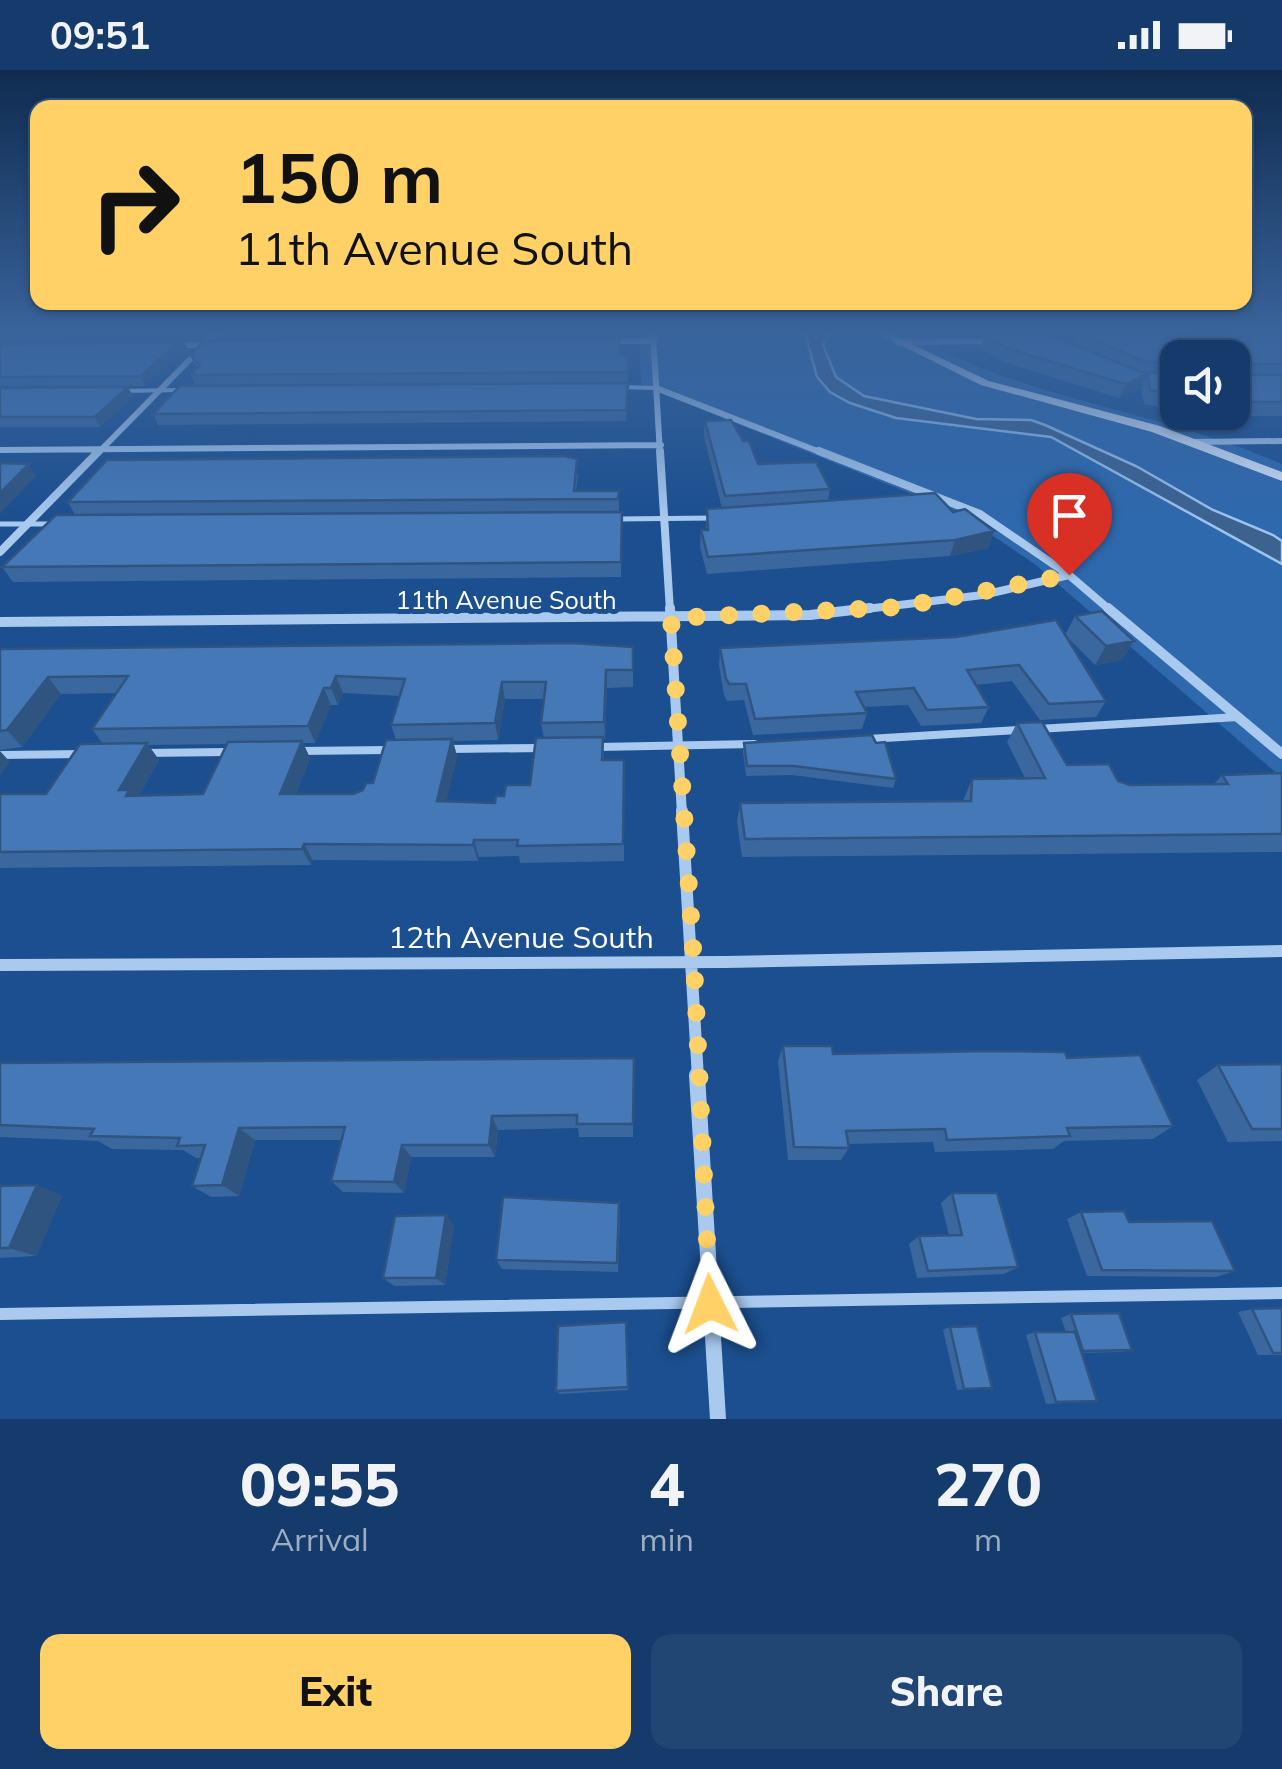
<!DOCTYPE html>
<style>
:root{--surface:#143b6b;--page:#214673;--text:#f1f3f6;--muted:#9dadc1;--line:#33557e;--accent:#ffd166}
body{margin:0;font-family:Mulish,sans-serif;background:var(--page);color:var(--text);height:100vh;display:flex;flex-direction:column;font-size:38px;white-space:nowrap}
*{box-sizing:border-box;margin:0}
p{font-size:32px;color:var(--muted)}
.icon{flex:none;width:55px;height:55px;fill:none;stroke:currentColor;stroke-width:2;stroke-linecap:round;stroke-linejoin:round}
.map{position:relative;height:1349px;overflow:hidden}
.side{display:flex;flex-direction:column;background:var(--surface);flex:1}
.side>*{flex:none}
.hud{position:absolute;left:30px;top:30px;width:1222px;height:210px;border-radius:20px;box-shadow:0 2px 8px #0004,0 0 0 2px var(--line);background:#ffd166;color:#111;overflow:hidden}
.buttons{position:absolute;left:1160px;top:270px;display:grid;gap:20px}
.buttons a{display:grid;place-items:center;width:90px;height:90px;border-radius:20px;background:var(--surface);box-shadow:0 2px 8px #0004,0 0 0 2px var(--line);font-size:50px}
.pin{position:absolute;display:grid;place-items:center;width:85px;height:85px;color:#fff;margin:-102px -42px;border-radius:50% 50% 50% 0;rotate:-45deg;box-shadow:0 0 10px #0007}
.pin .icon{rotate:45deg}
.me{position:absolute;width:110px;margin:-55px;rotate:357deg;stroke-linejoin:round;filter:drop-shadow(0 0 8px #0008)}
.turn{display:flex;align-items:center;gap:35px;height:210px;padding:0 40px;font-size:45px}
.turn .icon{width:130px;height:130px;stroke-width:2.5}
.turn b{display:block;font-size:70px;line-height:85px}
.eta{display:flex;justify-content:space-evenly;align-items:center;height:170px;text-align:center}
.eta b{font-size:60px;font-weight:800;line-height:70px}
.primary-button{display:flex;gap:20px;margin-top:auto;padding:20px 40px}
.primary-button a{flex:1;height:115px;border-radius:20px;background:var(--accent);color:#111;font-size:40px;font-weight:800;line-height:115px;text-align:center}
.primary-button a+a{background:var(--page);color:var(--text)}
.status{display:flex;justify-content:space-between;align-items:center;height:70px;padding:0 50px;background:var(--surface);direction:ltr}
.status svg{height:28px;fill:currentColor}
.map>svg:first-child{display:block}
.green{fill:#2e69ad}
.water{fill:#3c6290;stroke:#9cc4f0;stroke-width:2.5}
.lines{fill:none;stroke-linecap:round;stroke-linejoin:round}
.lane-far3{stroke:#a9c9ee;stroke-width:4}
.lane-far2{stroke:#a9c9ee;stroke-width:5}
.lane-far1{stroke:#a9c9ee;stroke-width:8}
.lane{stroke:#a9c9ee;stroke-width:12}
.street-far4{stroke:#a9c9ee;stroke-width:6}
.street-far3{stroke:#a9c9ee;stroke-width:8}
.street-far2{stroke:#a9c9ee;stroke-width:10}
.street-far1{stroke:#a9c9ee;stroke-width:12}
.street{stroke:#a9c9ee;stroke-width:16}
.secondary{fill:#d6e6fa;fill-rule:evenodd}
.wall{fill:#3a679d;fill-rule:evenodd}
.shaded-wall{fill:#305480}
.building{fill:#4478b7;stroke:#305480;stroke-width:2.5}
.route{stroke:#ffd166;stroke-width:18;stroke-dasharray:0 32.4}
.labels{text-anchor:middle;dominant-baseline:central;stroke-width:10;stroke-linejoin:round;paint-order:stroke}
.street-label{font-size:25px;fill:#fff;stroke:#1b4f8f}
.near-street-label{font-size:30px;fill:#fff;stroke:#1b4f8f}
</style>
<div class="status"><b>09:51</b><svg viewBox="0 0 49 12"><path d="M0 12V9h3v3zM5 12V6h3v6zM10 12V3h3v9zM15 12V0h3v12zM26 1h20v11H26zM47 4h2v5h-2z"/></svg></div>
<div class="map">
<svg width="1282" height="1349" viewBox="0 0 1282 1349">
<rect width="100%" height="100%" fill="#1b4f8f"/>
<path class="green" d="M639 262H936L944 274 932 276C1043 332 1168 344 1282 394V708L1036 495 959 443 641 315Z"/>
<path class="water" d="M805 262H830L823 275 836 307 864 326 976 349 1031 350 1045 355 1136 396 1213 440 1273 465 1282 471V494L1051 367 896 348 850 333 830 322 817 307Z"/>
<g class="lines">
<path class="lane-far3" d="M620 317 656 318
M120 321 181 320"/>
<path class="lane-far2" d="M614 449 715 448
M0 454H55"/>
<path class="lane-far1" d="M1038 659 1238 647
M868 669 1019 660
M598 677 754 674
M448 679 544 678
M298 681 389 680
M143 683 229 682
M0 685 84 684"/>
<path class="lane" d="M0 1244 1282 1223"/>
<path class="street-far4" d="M653 262 660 384
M605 271H654
M897 272 996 271
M175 275H213
M656 318 825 384
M1192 372 1282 371
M0 380 661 375
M97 384 217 262"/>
<path class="street-far3" d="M660 381 670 541
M819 381 980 444 1069 505 1111 541
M0 482 99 381
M849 541 983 525 1069 505"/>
<path class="street-far2" d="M670 538 682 744
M1108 538 1282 684
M0 552 810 545 870 538"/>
<path class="street-far1" d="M682 741 698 1008
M0 895 726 892 1282 881"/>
<path class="street" d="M697 1005 718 1349"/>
<path class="secondary" d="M874 262H886L989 311 1160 356 1282 402V411L1152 362 981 315Z"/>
</g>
<path class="wall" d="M0 262H209L202 268 0 269Z
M219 262H619V264L221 267Z
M963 262H1031L1029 264 965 265Z
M1041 262H1282L1045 264Z
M1282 263V346H1209L1188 342H1232V288H1178V340L1144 334 1141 317 1119 328 1109 325 1002 291 981 278 985 265 1075 275 1079 264Z
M184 272 188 281 184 285 181 282 145 316H0V274Z
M619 282 628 289V313L195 315 191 305 197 298 190 285Z
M628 313 626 351 158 355 153 344Z
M128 317 133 327 100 357H0V318Z
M705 351 743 371 758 394 830 419 828 430 953 442 994 461 988 478 950 486 707 504 700 477 701 460H706L707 439 722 438 704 366Z
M578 404 576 421H619V442H622L621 507 13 512 2 497 75 445 68 432Z
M1075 546 1134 571 1122 590 1095 595 1065 565Z
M956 567 1106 631 1096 647 1040 650 1012 611 976 615 989 637 981 653 921 656 908 635 864 637 867 643 862 659 753 665 744 630 727 631 724 625 719 595 720 578Z
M633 577V617L607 618 605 669H603L604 690H624V791L520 793 519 786 479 787 478 791 313 790 311 795 0 798V724H46L103 674 92 659 116 623 61 624 22 677 0 680V579ZM343 623 400 626 391 655 396 670 373 713 363 720 353 724H296L310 688 303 673H315L331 635H338ZM505 629H544L541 653 544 668 530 715 504 726 495 733 446 731 457 686 453 671 498 670ZM227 674 203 724 139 725 159 690 148 675Z
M1017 653 1067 695 1130 715 1214 714 1222 705 1282 703V782L742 787 737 751 740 733 963 731 972 709 1025 708 1007 672Z
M744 673 896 709 893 718 792 705 746 706 743 682Z
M783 976 833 984 1067 988 1173 1056 1153 1069 1064 1071 1053 1079 935 1082 933 1072 848 1074 849 1078 841 1090H788L778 991Z
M634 988 633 1067H579L578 1058 498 1060 495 1087H411L404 1123 343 1122 331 1111 341 1070H255L239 1126 211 1127 192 1116 201 1088H196L183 1080 112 1079 98 1071 0 1067V993Z
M1282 994V1071L1228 1072 1197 1010 1218 995Z
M37 1115 62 1126 36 1186 0 1188V1116Z
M952 1123 1018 1197 1004 1204 917 1208 909 1174 919 1166 949 1165 941 1133Z
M1081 1142 1129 1152 1235 1201 1216 1207 1087 1206 1067 1149Z
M620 1143 618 1202 502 1199 496 1190Z
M454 1155 445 1215 394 1216 383 1208Z
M1282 1238V1285H1258L1238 1242 1252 1239Z
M1071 1244 1132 1280 1121 1282 1082 1283 1097 1331 1046 1334 1026 1265 1035 1262H1066L1061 1248Z
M626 1252 628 1320 560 1324 556 1321Z
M950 1257 992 1318 957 1320 943 1260Z"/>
<path class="shaded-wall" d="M184 272 188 281 184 285 180 276Z
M177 273 181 282 145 316 141 306Z
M1148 303 1141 317 1119 328 1126 314Z
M128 317 133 327 100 357 95 347Z
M29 394 36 406 0 444V423Z
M994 461 988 478 950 486 955 470Z
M1134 571 1122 590 1095 595 1106 576Z
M606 600 607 618 605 669 604 652Z
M336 606 343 623 338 635 331 618Z
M48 607 61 624 22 677 7 660Z
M502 612 505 629 498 670 495 653Z
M324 618 331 635 315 673 308 656Z
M452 669 457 686 443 748 437 731Z
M302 671 310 688 289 741 280 724Z
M147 673 159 690 136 730 142 737 119 720Z
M0 681 10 692 0 706Z
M474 770 479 787 478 791 473 775Z
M304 774 313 790 311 795 302 779Z
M492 1046 498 1060 495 1087 489 1075Z
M239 1058 255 1070 239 1126 222 1115Z
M402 1075 411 1087 404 1123 394 1112Z
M37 1115 62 1126 36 1186 9 1178Z
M446 1145 454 1155 445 1215 436 1208Z"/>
<path class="building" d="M1282 263V294H1239L1234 298 1240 305H1282V332H1232V288H1178V294L1144 291 1079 264Z
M985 265H1050L1141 302 1178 304V325L1150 320 1148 303 1126 314 1115 311 1006 278Z
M619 268V282L628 289V302L191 305 200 295 190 285 204 271Z
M184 272 180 276 177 273 141 306 0 307V274Z
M628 313 626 340 153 344 180 316Z
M128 317 95 347H0V318Z
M731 350 743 371H749L758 394 816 392 830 419 725 426 705 351Z
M564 386 577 389 574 421H619L618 429 68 432 107 390Z
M0 393 29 394 0 423Z
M935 423 953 442 965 439 994 461 955 470 708 487 701 460H708L707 439Z
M622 442 621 492 2 497 56 445Z
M1102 541 1134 571 1106 576 1075 546Z
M1056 550 1106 631 1049 634 1019 595 967 600 989 637 927 640 914 618 856 622 867 643 755 649 746 614H729L726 609 720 578 956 567Z
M572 573 633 577V600H606L604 652 541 653 546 612H502L495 653 391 655 405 609 336 606 331 618H324L308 656 92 659 128 606 48 607 7 660 0 661V579Z
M1042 652 1067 695 1109 694 1118 711 1130 715 1228 714 1222 705 1282 703V764L745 769 740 733 971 731 972 709 1045 708 1017 653Z
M872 665 876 673 885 672 896 709 794 696H747L744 673Z
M603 667 602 690H624L623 774 517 776 518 770H474L473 775 304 774 302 779 0 782V724H46L80 674 147 673 119 720H129L126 726 203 724 228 672 302 671 280 724H353L363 720 366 713H373L386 670 452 669 437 731 495 733 496 726H504L506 715H530L536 668Z
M783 976H832L833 984 989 981 1065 982 1067 988 1140 985 1173 1056 1067 1058 1070 1066 947 1070 945 1059 846 1061 849 1078 794 1077Z
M634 988 633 1054H577V1045L492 1046 489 1075H402L394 1112 331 1111 345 1057 239 1058 222 1115 192 1116 205 1075 177 1076 180 1068 90 1066 94 1059 0 1055V993Z
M1282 994V1059H1252L1218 995Z
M37 1115 9 1178H0V1116Z
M952 1123H997L1018 1197 928 1201 919 1166 962 1165Z
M503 1127 619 1133 617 1193 496 1190Z
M1124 1141 1129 1152 1212 1151 1235 1201 1102 1200 1081 1142Z
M446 1145 436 1208H383L395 1146Z
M1282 1238V1283H1273L1252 1239Z
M1119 1243 1132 1280 1083 1281 1071 1244Z
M626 1252 628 1317 556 1321 558 1256Z
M977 1256 992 1318 964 1319 950 1257Z
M1035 1262H1075L1097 1331 1056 1332Z"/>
<linearGradient id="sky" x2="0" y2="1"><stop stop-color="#0f2b4f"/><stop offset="0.58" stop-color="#39639b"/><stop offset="1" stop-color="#39639b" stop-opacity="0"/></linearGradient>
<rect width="1282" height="451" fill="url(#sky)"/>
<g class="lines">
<path class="route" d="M710 1234 694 892 671 548 900 537 1069 505"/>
</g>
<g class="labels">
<g class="street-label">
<text x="506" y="529">11th Avenue South</text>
</g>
<g class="near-street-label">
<text x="521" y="867">12th Avenue South</text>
</g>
</g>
</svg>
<div class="buttons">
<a><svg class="icon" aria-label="sound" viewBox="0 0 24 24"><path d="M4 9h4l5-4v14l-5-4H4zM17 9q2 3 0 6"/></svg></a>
</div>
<div class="pin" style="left:1069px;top:505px;background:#d93025"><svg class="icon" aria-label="arrive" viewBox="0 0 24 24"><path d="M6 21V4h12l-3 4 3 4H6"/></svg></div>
<svg class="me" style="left:710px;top:1234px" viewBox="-20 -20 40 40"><path d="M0-17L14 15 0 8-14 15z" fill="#ffd166" stroke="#fff" stroke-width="4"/></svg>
<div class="hud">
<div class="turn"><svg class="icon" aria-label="right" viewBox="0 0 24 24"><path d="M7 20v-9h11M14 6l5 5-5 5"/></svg><div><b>150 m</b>11th Avenue South</div></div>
</div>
</div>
<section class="side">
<div class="eta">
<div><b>09:55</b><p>Arrival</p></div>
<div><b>4</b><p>min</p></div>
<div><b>270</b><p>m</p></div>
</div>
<div class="primary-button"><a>Exit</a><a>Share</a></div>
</section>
